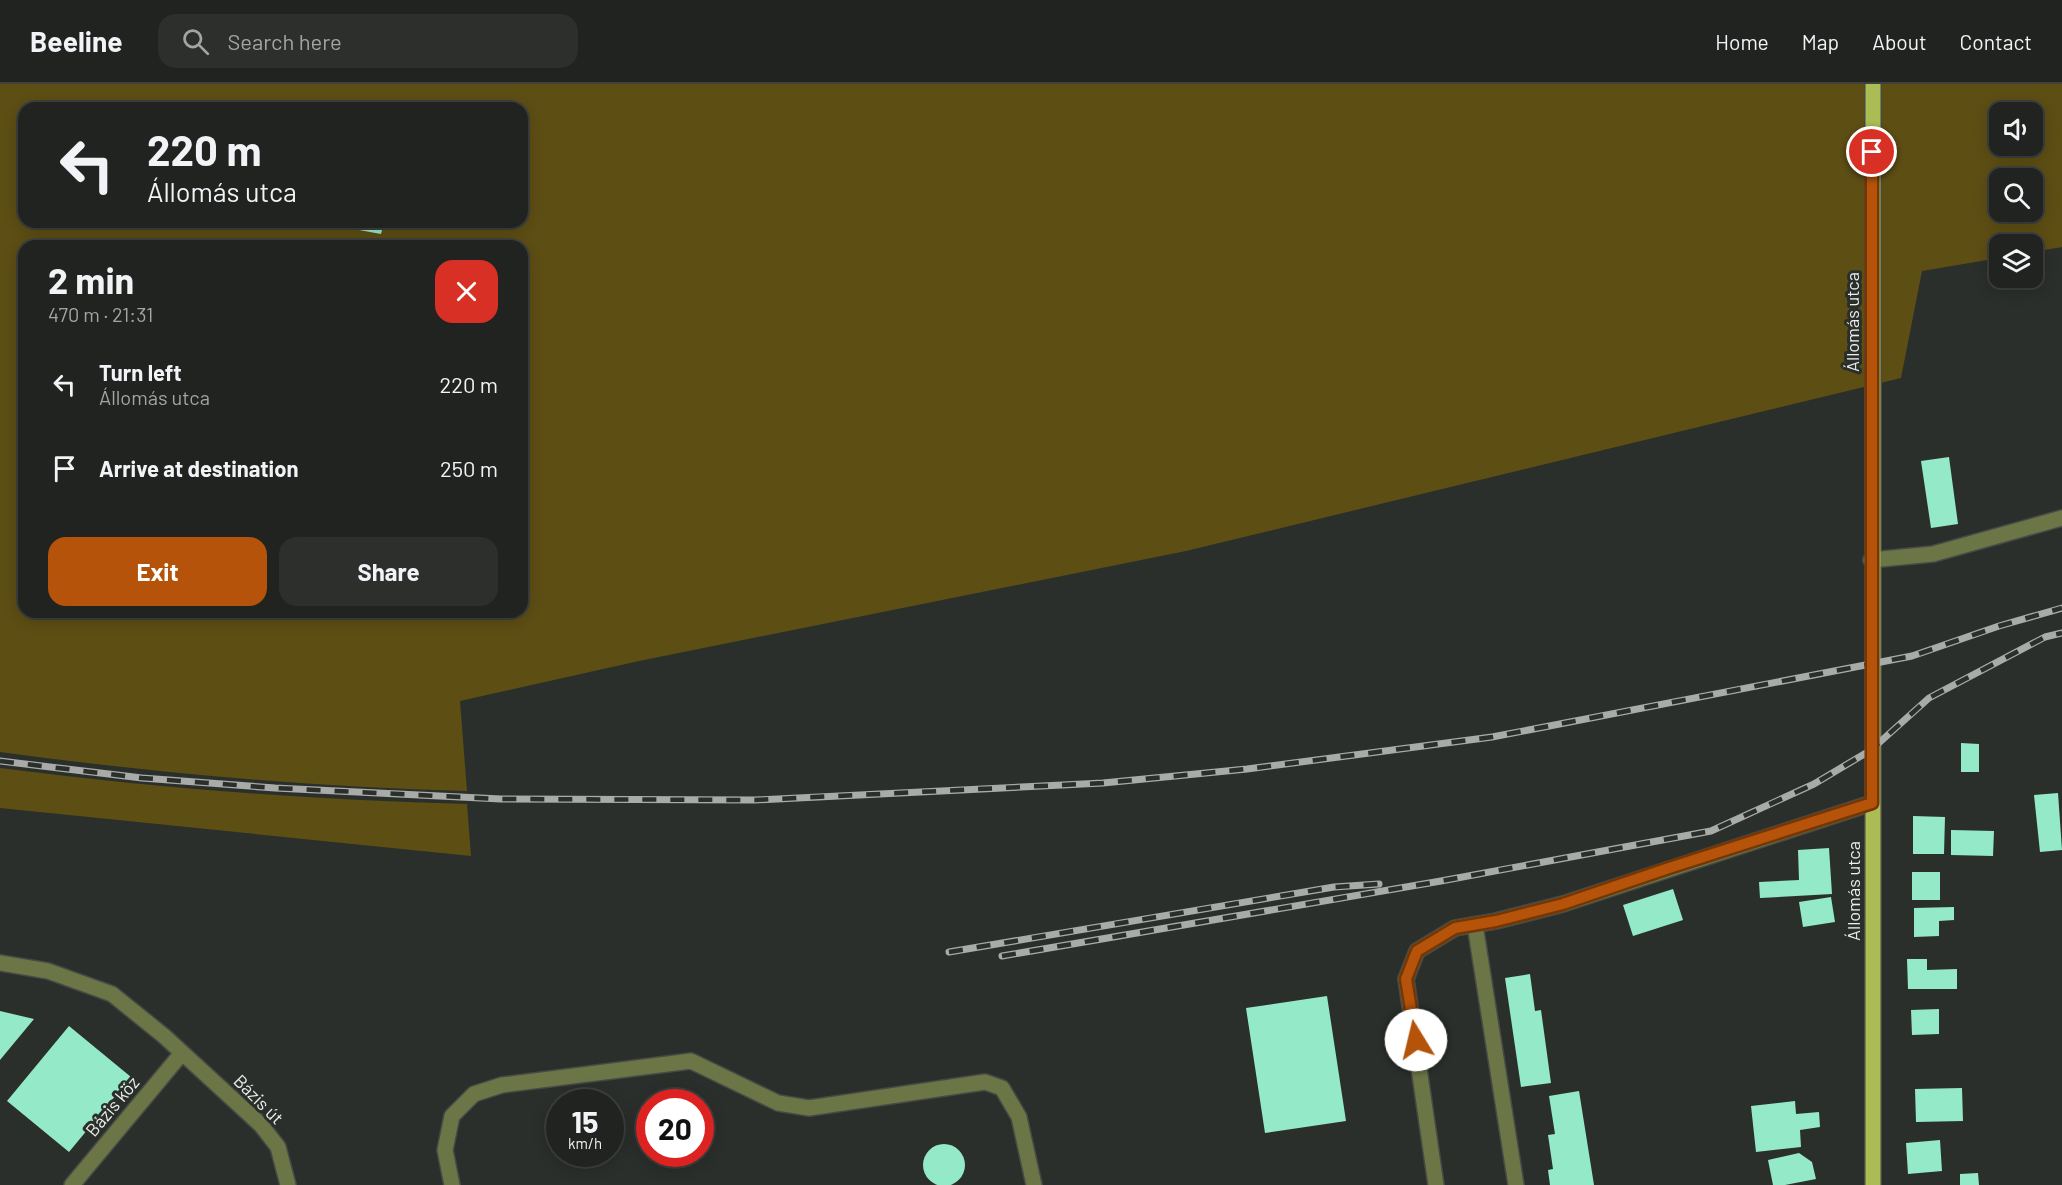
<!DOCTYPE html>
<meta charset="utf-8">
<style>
:root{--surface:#202320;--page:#2d2f2d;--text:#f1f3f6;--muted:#a2a4a5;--line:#3d403e;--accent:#b45309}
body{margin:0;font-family:Barlow,sans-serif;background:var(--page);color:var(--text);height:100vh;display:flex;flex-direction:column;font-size:22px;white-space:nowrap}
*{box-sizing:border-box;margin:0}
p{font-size:20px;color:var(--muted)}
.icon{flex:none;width:33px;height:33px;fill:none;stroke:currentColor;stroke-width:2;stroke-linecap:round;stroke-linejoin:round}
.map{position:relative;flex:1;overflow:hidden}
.panel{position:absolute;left:18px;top:156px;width:510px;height:378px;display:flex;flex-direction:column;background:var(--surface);border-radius:18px;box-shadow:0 3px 15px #0003,0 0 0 2px var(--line)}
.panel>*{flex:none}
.hud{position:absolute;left:18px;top:18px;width:510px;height:126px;border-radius:18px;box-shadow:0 3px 15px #0003,0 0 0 2px var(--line);background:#202320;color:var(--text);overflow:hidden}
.tools{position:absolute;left:1989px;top:18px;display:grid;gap:12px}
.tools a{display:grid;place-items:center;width:54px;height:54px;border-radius:12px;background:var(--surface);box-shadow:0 3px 15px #0003,0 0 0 2px var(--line);font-size:30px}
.speed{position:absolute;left:546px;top:1005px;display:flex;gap:12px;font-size:30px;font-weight:700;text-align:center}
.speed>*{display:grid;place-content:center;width:78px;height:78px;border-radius:50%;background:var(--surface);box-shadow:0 3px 15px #0003,0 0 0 2px var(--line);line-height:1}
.speed small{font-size:15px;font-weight:400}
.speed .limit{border:9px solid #d22;background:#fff;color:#111}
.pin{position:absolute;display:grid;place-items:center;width:51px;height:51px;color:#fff;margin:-26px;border:3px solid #fff;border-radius:50%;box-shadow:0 2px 6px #0007}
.me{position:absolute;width:66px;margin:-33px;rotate:351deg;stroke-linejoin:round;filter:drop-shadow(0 0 4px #0008)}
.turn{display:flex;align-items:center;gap:21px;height:126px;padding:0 30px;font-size:27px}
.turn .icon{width:78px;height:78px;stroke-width:2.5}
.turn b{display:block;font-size:42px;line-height:51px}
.round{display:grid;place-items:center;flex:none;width:63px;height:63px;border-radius:18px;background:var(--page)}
.headline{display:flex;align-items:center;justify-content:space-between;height:102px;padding:0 30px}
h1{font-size:36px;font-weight:700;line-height:45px}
.cta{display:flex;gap:12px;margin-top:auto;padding:12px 30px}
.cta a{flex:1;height:69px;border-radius:18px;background:var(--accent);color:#fff;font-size:24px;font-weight:700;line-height:69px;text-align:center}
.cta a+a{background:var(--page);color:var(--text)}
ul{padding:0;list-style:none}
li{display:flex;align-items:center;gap:18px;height:84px;padding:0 30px}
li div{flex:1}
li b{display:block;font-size:22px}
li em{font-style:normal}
header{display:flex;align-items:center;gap:36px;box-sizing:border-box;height:84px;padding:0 30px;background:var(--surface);border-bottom:2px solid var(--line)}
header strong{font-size:28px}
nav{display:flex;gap:33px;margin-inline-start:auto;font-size:21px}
.search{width:420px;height:54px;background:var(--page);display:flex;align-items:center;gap:15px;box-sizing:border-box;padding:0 21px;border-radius:18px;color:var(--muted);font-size:22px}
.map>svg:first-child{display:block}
.green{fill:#5d4e14;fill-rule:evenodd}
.building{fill:#94eac8}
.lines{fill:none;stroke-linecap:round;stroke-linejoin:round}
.minor-casing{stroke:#464a46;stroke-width:18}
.major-casing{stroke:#464a46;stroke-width:18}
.minor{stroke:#6c7545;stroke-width:15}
.major{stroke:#aabc53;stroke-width:15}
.rail-casing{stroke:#a9aba8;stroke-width:7}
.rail{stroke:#2b2f2b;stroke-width:4.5;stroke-dasharray:14;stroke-linecap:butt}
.route-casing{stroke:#753606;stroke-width:15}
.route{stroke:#b45309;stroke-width:10}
.labels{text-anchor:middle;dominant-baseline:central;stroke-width:6;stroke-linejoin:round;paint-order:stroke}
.street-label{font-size:18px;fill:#edefec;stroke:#2b2f2b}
</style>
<header>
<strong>Beeline</strong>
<div class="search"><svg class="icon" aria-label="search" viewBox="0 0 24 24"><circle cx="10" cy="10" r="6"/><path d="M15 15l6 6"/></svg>Search here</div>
<nav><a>Home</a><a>Map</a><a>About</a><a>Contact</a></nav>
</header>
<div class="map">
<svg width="2062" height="1101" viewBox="0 0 2062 1101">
<rect width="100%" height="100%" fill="#2b2f2b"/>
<path class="green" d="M0 0H2062V163L2033 168 2032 160H2000L1999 174 1922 187 1901 294 1186 467 639 577 460 617 467 707C311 703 155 689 0 668ZM24 24H522V138H24ZM2000 28H2032V62H2000ZM2000 94H2032V128H2000ZM24 162H522V528H24Z
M0 684C155 704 311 716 467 720L471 772 0 724Z"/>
<path class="building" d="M360 138H384L381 150 359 146Z
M1949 373 1958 440 1931 444 1921 377Z
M1961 659 1979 660V688H1961Z
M2058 709 2062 766 2040 768 2034 711Z
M1913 732 1945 733 1944 770H1913Z
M1951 746 1994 747 1993 772 1951 771Z
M1829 764 1832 810 1760 814 1759 798 1799 796 1798 766Z
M1912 788H1940V816H1912Z
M1673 805 1683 836 1633 852 1623 821Z
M1831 813 1835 838 1803 843 1799 818Z
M1954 823V836L1939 837V852L1914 853V824Z
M1907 875H1927V886L1957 885V905H1908Z
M1530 890 1535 927 1541 926 1551 999 1521 1003 1505 894Z
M1327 912 1346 1037 1265 1049 1246 924Z
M1939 925V950L1912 951 1911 926Z
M0 927 34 935 0 976Z
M69 942 131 993 69 1068 7 1017Z
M1962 1004 1963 1037 1916 1038 1915 1005Z
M1579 1007 1594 1101H1550L1548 1086 1553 1085 1548 1051 1555 1050 1549 1012Z
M1795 1017 1796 1030 1819 1028 1820 1043 1800 1046 1801 1063 1756 1068 1751 1022Z
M1940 1056 1942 1087 1908 1090 1906 1059Z
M923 1081a21 21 0 1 1 42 0a21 21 0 1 1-42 0Z
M1799 1069 1812 1078 1816 1095 1785 1101H1773L1768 1076Z
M1978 1089 1979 1101H1960V1090Z"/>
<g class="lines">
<defs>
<path id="minor" d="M1871 476 1933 470 2062 434
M1475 841 1516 1101
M0 879 48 887 112 910 164 952 261 1041 278 1063 288 1101
M72 1101 182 969
M452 1101 445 1066 452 1032 474 1010 502 1001 691 977 778 1019 809 1024 985 998 1002 1004 1019 1033 1034 1101
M1436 1101 1406 895 1417 867 1455 844 1496 837 1563 820 1872 719"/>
<path id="major" d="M1873 1101V0"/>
</defs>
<use href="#minor" class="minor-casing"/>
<use href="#major" class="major-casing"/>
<use href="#minor" class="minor"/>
<use href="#major" class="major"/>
<defs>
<path id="rail" d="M0 677 142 694 275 704 501 715 755 716 1103 699 1247 685 1492 653 1912 572 1999 542 2062 524
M949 868 1334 803 1379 800
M1002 872 1441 797 1711 747 1814 700 1871 666 1929 614 2045 553 2062 549"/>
</defs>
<use href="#rail" class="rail-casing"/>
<use href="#rail" class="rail"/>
</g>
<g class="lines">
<defs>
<path id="route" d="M1416 956 1406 895 1417 867 1455 844 1496 837 1563 820 1669 784 1872 719V68"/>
</defs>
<use href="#route" class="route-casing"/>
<use href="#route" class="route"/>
</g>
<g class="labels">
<g class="street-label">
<text transform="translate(1852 238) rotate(-90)">Állomás utca</text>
<text transform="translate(1853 807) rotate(-90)">Állomás utca</text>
<text transform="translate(259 1015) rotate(45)">Bázis út</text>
<text transform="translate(112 1022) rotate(-50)">Bázis köz</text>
</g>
</g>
</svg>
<div class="tools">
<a><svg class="icon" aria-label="sound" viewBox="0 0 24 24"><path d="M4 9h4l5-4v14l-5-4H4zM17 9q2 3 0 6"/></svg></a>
<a><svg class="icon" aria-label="search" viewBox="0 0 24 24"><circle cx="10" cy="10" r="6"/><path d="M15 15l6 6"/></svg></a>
<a><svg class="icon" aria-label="layers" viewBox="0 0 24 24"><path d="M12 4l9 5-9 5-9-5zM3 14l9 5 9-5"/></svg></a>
</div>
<div class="speed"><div>15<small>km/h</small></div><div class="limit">20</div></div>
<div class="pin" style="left:1872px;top:68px;background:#d93025"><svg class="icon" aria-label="arrive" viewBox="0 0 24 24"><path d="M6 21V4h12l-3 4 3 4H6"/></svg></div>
<svg class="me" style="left:1416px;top:956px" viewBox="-20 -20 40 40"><circle r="19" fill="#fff"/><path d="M0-13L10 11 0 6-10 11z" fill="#b45309"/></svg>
<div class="hud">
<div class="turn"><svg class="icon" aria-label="left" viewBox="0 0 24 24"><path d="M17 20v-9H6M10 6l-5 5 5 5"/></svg><div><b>220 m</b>Állomás utca</div></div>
</div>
<section class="panel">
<div class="headline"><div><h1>2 min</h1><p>470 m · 21:31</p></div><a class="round" style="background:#d93025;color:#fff"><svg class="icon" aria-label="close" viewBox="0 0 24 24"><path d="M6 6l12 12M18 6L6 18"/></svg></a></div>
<ul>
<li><svg class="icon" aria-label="left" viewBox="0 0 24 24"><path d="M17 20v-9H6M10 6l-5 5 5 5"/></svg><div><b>Turn left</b><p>Állomás utca</p></div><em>220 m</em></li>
<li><svg class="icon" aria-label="arrive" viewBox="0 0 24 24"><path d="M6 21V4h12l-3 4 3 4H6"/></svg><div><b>Arrive at destination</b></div><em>250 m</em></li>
</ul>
<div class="cta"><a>Exit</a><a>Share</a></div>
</section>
</div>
